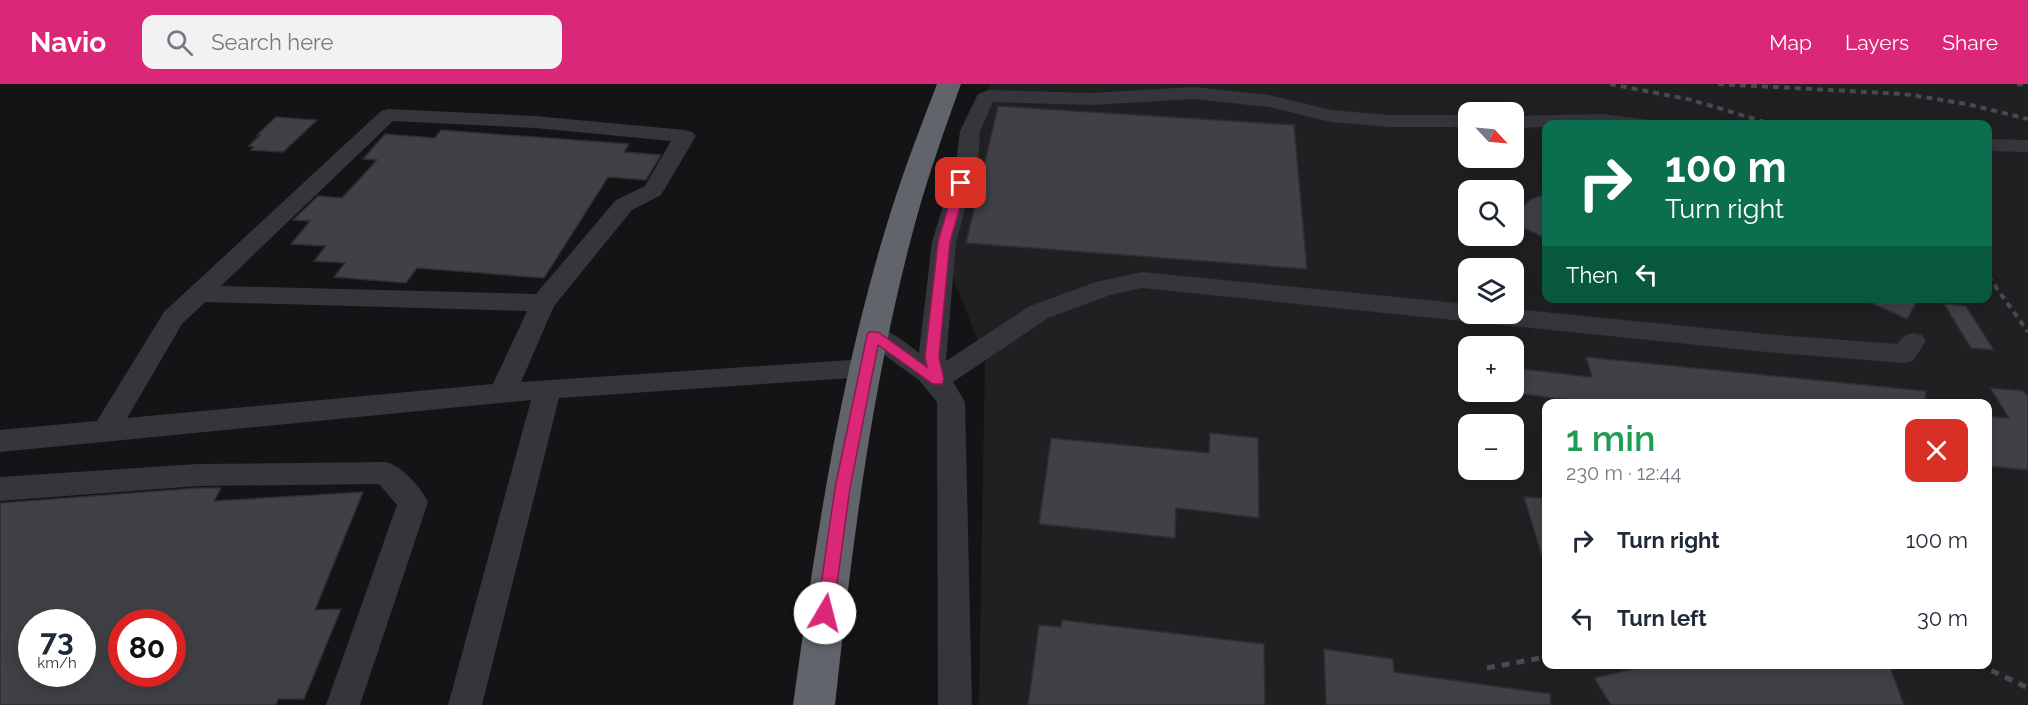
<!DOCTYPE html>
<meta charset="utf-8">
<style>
:root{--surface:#fff;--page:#f2f2f3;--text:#1f2937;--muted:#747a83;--accent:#db2777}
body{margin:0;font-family:Raleway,sans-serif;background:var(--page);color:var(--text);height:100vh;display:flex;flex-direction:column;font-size:22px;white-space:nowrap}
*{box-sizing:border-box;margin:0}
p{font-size:20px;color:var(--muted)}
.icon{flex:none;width:33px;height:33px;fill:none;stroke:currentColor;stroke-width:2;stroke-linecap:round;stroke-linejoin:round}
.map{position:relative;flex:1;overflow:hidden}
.sheet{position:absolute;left:1542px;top:315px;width:450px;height:270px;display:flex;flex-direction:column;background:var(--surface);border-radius:12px;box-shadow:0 3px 15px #0003}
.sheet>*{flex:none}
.banner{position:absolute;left:1542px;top:36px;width:450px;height:183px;border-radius:12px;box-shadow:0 3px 15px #0003;background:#0b6e4f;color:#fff;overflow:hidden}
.needle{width:39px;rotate:116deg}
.tools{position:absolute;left:1458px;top:18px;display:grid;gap:12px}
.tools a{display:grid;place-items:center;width:66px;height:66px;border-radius:12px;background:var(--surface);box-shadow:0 3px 15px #0003;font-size:30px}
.speed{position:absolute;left:18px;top:525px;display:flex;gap:12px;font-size:30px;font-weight:700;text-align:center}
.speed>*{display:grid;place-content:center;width:78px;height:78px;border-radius:50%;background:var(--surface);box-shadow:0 3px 15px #0003;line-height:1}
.speed small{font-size:15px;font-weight:400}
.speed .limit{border:9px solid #d22;background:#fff;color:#111}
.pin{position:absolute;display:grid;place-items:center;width:51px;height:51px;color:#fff;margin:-26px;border-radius:12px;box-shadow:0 3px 9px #0006}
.me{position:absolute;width:66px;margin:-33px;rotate:8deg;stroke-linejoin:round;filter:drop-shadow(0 0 4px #0008)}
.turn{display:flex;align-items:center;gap:21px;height:126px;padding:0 24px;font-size:27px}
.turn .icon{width:78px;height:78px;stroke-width:2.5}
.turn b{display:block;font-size:42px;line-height:51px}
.then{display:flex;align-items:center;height:57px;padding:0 24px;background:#0003;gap:12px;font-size:22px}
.round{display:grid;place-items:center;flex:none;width:63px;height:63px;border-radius:12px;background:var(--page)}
.summary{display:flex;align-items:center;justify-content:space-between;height:102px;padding:0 24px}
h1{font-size:36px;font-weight:600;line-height:45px;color:#1e9e55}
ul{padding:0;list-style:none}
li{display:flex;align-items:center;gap:18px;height:78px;padding:0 24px}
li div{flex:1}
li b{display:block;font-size:22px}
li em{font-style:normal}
header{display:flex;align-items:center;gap:36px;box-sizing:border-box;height:84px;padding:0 30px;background:var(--accent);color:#fff}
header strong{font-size:28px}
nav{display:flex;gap:33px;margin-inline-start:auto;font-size:21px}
.search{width:420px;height:54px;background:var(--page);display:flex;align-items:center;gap:15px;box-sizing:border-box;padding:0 21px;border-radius:12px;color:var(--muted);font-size:22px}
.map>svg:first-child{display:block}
.built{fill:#202023;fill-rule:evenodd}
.building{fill:#404146;stroke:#2e2e32;stroke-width:1.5;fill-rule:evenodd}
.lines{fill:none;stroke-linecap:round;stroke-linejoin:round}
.minor{fill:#35363b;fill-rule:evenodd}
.highway{fill:#62646c;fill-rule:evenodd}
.rail-far1{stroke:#484a50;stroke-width:4;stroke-dasharray:6 5;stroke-linecap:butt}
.rail{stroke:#484a50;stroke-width:5;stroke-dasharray:8 7;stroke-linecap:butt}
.route{fill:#db2777;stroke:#8e194d;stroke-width:1.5}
</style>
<header>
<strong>Navio</strong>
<div class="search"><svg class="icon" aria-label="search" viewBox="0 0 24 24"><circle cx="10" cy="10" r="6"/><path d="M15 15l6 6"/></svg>Search here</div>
<nav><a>Map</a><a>Layers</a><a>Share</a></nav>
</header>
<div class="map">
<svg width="2028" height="621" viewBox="0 0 2028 621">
<rect width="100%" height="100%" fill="#141416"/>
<path class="built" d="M990 0H2028V621H979L985 275 938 155ZM1468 28H1514V74H1468ZM1546 40H1988V214H1546ZM1468 106H1514V152H1468ZM1468 184H1514V230H1468ZM1468 262H1514V308H1468ZM1546 320H1988V580H1546ZM1468 340H1514V386H1468Z"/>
<path class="building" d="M998 22 1294 41 1307 185 966 159Z
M276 33 317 36 283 68 251 66 254 63 249 62 260 51H257Z
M441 46 629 60 624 68 661 71 646 96 608 93 544 194 417 184 406 199 334 193 345 179 314 177 326 162 291 160 310 137 293 136 318 112 342 114 377 76 363 75 385 50 435 54Z
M1546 110V155L1514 139V131L1531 115Z
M1860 214H1919L1907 235Z
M1944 220 1966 222 1994 266 1971 264Z
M1586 273 1926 307 1925 320H1598L1514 309V284L1592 293Z
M1990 304 2024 307 2028 312V386L1988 382V332L2009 334Z
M1210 349 1258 354 1259 434 1176 424 1175 454 1039 440 1051 354 1209 369Z
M198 404H221L214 417 363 408 315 526 341 525 304 615H278L276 621H0V419ZM32 538H82V590H32ZM122 538H172V590H122Z
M1524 413 1546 414V472L1542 473Z
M1062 536 1264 560 1265 621H1028L1039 541 1061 543Z
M1324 565 1393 575 1394 588 1551 610 1550 621H1326Z
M1653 580H1889L1904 621H1611L1594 594Z"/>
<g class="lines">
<path class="minor" d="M1193 3 1269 11 1331 26 1388 31H1468V43H1388L1331 38 1269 23 1193 15 1091 21 993 18 980 47 978 79 956 158 946 277 1030 222 1096 198 1142 188 1468 220V230H1514V225L1766 250 1897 260C1905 250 1909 247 1922 251L1926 257 1913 277 1904 279 1766 268 1142 204 1110 211 1048 234 953 298 965 318 972 621H938L937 318 919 296 865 257 861 251 865 245C884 239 904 258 919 269L932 158 956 79 960 47 978 10 988 6 1091 9Z
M388 25 535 32 685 46 692 48 696 52 661 111 632 126 554 222 521 298 865 275 874 277 878 284 874 291 865 293 559 314 482 621H448L531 316 0 368V346L97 337 164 228 381 27ZM393 37 535 44 671 57 645 102 616 116 536 210 221 202ZM205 218 527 227 493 300 127 334 182 240Z
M1602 30 1650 36 1653 40H1546V43L1514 44V32Z
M1988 55 2028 56V68L1988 67Z
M386 378C403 383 420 402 428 418L360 621H326L397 421 379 400 198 402 0 417V393L198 380Z"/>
<path class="highway" d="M937 0H961C943 50 925 100 912 151 871 305 852 463 835 621H793C815 462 838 303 884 150 899 99 918 49 937 0Z"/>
<path class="rail-far1" d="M1610 0 1692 16 1771 40
M1718 0 1904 10 1967 20 2028 35
M2017 0 2028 1
M1988 192 2028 248"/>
<path class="rail" d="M1978 580 2028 604
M1487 584 1546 573"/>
</g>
<path class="route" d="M961 95 967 99 950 158 939 273 944 296 942 300H933L878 261 850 404 833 529 831 534 825 536 819 534 817 529 835 404 867 251 869 248H878L927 283 925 273 938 158 955 99Z"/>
</svg>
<div class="tools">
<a><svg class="needle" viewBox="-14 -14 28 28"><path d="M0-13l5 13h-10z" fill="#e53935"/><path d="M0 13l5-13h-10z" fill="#747a83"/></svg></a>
<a><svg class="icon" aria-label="search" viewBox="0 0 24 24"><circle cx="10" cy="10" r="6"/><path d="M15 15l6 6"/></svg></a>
<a><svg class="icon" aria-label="layers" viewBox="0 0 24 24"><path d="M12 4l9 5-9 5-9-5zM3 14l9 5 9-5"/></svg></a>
<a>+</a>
<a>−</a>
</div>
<div class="speed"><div>73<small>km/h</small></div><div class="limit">80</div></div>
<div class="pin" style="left:961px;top:99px;background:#d93025"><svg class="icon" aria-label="arrive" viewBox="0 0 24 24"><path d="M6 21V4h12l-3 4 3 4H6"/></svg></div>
<svg class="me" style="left:825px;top:529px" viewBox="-20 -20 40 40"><circle r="19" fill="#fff"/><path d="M0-13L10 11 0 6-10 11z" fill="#db2777"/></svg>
<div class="banner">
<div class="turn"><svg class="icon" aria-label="right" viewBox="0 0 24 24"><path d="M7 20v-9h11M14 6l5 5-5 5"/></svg><div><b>100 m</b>Turn right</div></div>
<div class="then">Then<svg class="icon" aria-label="left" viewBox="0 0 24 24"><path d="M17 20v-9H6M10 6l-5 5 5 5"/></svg></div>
</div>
<section class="sheet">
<div class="summary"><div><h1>1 min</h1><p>230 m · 12:44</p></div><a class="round" style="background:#d93025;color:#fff"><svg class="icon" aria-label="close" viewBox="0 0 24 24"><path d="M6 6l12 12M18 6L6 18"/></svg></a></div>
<ul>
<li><svg class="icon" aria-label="right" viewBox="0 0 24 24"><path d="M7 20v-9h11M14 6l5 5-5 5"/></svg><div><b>Turn right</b></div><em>100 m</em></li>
<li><svg class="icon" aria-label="left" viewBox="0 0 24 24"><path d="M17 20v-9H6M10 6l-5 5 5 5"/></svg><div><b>Turn left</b></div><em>30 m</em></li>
</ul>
</section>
</div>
